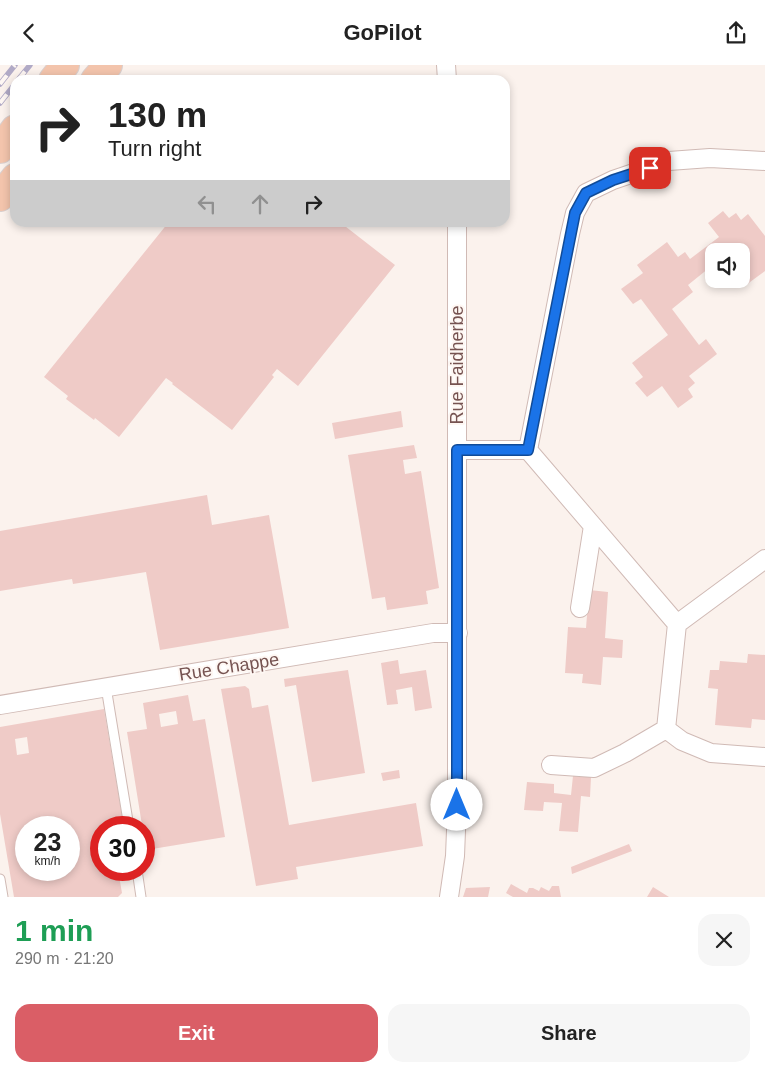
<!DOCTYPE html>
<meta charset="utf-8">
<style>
:root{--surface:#fff;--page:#f6f6f6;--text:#222;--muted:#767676;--accent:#da5e66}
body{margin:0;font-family:Helvetica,sans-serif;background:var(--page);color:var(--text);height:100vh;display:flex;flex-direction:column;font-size:19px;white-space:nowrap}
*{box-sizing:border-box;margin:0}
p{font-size:16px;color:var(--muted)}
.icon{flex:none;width:28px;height:28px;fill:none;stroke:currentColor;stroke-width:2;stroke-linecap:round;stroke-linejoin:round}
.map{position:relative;height:832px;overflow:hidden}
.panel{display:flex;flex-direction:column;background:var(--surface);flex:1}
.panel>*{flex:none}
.top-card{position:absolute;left:10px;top:10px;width:500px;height:152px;border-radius:15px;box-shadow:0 2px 8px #0003;background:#fff;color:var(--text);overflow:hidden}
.controls{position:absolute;left:705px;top:178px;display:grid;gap:10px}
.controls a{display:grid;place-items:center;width:45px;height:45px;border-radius:10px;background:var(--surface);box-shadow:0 2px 8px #0003;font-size:25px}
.speed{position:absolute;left:15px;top:751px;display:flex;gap:10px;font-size:25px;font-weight:700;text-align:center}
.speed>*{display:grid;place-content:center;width:65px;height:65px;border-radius:50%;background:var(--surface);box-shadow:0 2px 8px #0003;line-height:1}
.speed small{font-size:12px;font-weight:400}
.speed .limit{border:8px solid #d22;background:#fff;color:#111}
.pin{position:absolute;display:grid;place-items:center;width:42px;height:42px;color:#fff;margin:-21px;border-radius:10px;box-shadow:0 2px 8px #0006}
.me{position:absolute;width:55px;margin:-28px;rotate:0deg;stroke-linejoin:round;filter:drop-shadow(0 0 4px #0008)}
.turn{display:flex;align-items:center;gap:18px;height:105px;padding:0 15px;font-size:22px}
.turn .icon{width:65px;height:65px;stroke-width:2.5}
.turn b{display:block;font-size:35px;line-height:42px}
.lanes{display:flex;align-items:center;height:48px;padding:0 15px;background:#0003;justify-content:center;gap:25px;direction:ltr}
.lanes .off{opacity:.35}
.round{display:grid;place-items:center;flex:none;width:52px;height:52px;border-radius:15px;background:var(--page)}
.summary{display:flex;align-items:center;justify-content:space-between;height:85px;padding:0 15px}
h1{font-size:30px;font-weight:700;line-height:38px;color:#1e9e55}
.button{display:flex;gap:10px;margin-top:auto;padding:10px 15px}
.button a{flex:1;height:58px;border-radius:15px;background:var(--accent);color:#fff;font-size:20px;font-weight:700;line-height:58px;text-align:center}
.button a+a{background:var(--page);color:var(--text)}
header{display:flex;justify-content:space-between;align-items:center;height:65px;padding:0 15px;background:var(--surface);font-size:22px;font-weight:700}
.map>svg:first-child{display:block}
.building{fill:#efcbc7;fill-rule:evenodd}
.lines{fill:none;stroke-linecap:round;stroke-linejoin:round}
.service-casing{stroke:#d0bab5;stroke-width:11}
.minor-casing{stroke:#d0bab5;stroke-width:20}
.primary-casing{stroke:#d9cfce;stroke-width:30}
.service{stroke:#fff;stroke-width:9}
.minor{stroke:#fff;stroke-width:18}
.primary{stroke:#f3c4ac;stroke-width:28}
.rail-casing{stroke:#b1aac6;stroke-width:5.5}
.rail{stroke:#fef7f3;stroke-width:4;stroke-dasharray:11;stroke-linecap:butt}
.route-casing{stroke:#114b97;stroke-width:12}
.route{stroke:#1a73e8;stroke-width:9}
.labels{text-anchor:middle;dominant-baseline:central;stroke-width:4;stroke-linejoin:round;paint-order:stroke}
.street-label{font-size:18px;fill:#765351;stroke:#fef7f3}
</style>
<header><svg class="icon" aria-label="back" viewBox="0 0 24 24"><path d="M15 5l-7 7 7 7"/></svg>GoPilot<svg class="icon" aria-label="share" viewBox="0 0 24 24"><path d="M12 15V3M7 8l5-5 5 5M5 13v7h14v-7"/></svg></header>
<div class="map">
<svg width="765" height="832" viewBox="0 0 765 832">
<rect width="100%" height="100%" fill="#fbf2ed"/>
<path class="building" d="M723 146 729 153 736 148 741 155 748 149 765 171V206L746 220 741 215V186H714V199L688 220 693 227 672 244 699 280 706 274 717 289 689 311 695 318 688 324 693 332 678 343 662 321 647 332 635 318 643 312 632 298 668 270 641 234 633 239 621 224 643 208 637 200 667 177 678 192 685 187 690 194 719 172 708 158Z
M168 158H341L395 200 298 321 277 304 272 310 274 312 232 365 172 319 173 318 166 313 119 372 95 353 94 355 66 334 68 331 44 312Z
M401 346 403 362 335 374 332 358Z
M414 380 417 393 403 395 405 409 421 406 439 523 426 526 428 539 387 545 385 532 372 534 348 390Z
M207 430 212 460 269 450 289 563 160 585 146 507 73 519 72 514 0 526V466Z
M589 525 608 527 605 573 623 575 622 593 603 592 601 620 582 618 583 609 565 608 568 562 586 563Z
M748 589 765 590V655L752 654 751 663 715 660 718 624 708 623 710 605H719L720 596 747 598Z
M398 595 400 609 426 605 432 643 415 646 412 622 396 625 398 639 387 640 381 598Z
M348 605 365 708 312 717 296 620 285 622 284 614Z
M245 621 249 624 252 643 268 640 289 760 416 738 423 781 296 802 298 814 256 821 221 624Z
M188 630 193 656 205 654 225 772 146 785 127 667 147 664 143 638ZM176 646 178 659 161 662 159 649Z
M104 644 124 762H101V805H118L122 828 118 832H14L0 749V662ZM27 672 29 688 17 690 15 674ZM26 762H69V805H26Z
M399 705 400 713 383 716 381 708Z
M573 711 591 712 590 732 581 731 578 767 559 766 562 738 544 737 543 746 524 745 527 717 554 719V728L571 730Z
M629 779 632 786 572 809 571 802Z
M511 819 527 828 529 823H533L539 826 541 822 549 826 552 821H559L561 832H513L506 828Z
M490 822 488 832H463L466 823Z
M653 822 669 832H647Z"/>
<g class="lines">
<defs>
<path id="service" d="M106 622 129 762
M137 805 141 832
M0 814 3 832"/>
<path id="minor" d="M446 0 447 15
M765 96 710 93 669 96 613 115 586 128 575 148 570 169 528 385 677 559 666 664 682 676 711 688 765 692
M457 385H528
M580 543 593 461
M677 559 765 494
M0 640 415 571 433 568H458
M551 700 594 703 625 688 666 664
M449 832 455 791 457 740V158"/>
<path id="primary" d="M53 15 65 0
M95 15 108 0
M0 84 15 64
M0 132 15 113"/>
</defs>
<use href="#service" class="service-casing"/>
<use href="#minor" class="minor-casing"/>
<use href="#primary" class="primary-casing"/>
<use href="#service" class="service"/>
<use href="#minor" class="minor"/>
<use href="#primary" class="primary"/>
<defs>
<path id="rail" d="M18 15 30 0
M0 19 15 0
M0 38 15 19"/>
</defs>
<use href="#rail" class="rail-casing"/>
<use href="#rail" class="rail"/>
</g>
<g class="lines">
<defs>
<path id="route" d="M457 740V385H528L575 148 586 128 613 115 650 103"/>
</defs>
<use href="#route" class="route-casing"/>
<use href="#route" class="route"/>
</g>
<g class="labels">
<g class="street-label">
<text transform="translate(457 300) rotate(-90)">Rue Faidherbe</text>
<text transform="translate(229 602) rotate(-9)">Rue Chappe</text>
</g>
</g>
</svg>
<div class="controls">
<a><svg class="icon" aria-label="sound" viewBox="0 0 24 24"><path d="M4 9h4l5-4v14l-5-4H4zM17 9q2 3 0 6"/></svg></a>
</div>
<div class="speed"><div>23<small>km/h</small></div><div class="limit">30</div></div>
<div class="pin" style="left:650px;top:103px;background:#d93025"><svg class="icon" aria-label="arrive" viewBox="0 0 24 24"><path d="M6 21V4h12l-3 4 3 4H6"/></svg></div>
<svg class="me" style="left:457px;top:740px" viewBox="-20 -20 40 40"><circle r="19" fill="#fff"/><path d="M0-13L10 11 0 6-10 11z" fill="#1a73e8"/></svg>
<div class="top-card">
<div class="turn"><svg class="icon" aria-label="right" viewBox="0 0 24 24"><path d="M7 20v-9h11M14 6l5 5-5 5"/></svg><div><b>130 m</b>Turn right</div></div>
<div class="lanes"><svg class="icon off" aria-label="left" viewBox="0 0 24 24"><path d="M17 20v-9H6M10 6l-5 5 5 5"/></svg><svg class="icon off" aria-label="ahead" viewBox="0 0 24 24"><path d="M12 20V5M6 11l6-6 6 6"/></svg><svg class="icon" aria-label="right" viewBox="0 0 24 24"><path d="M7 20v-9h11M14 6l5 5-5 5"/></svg></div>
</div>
</div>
<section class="panel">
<div class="summary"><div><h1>1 min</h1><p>290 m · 21:20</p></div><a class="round"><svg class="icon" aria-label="close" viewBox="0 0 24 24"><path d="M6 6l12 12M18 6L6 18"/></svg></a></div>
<div class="button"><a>Exit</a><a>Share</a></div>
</section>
